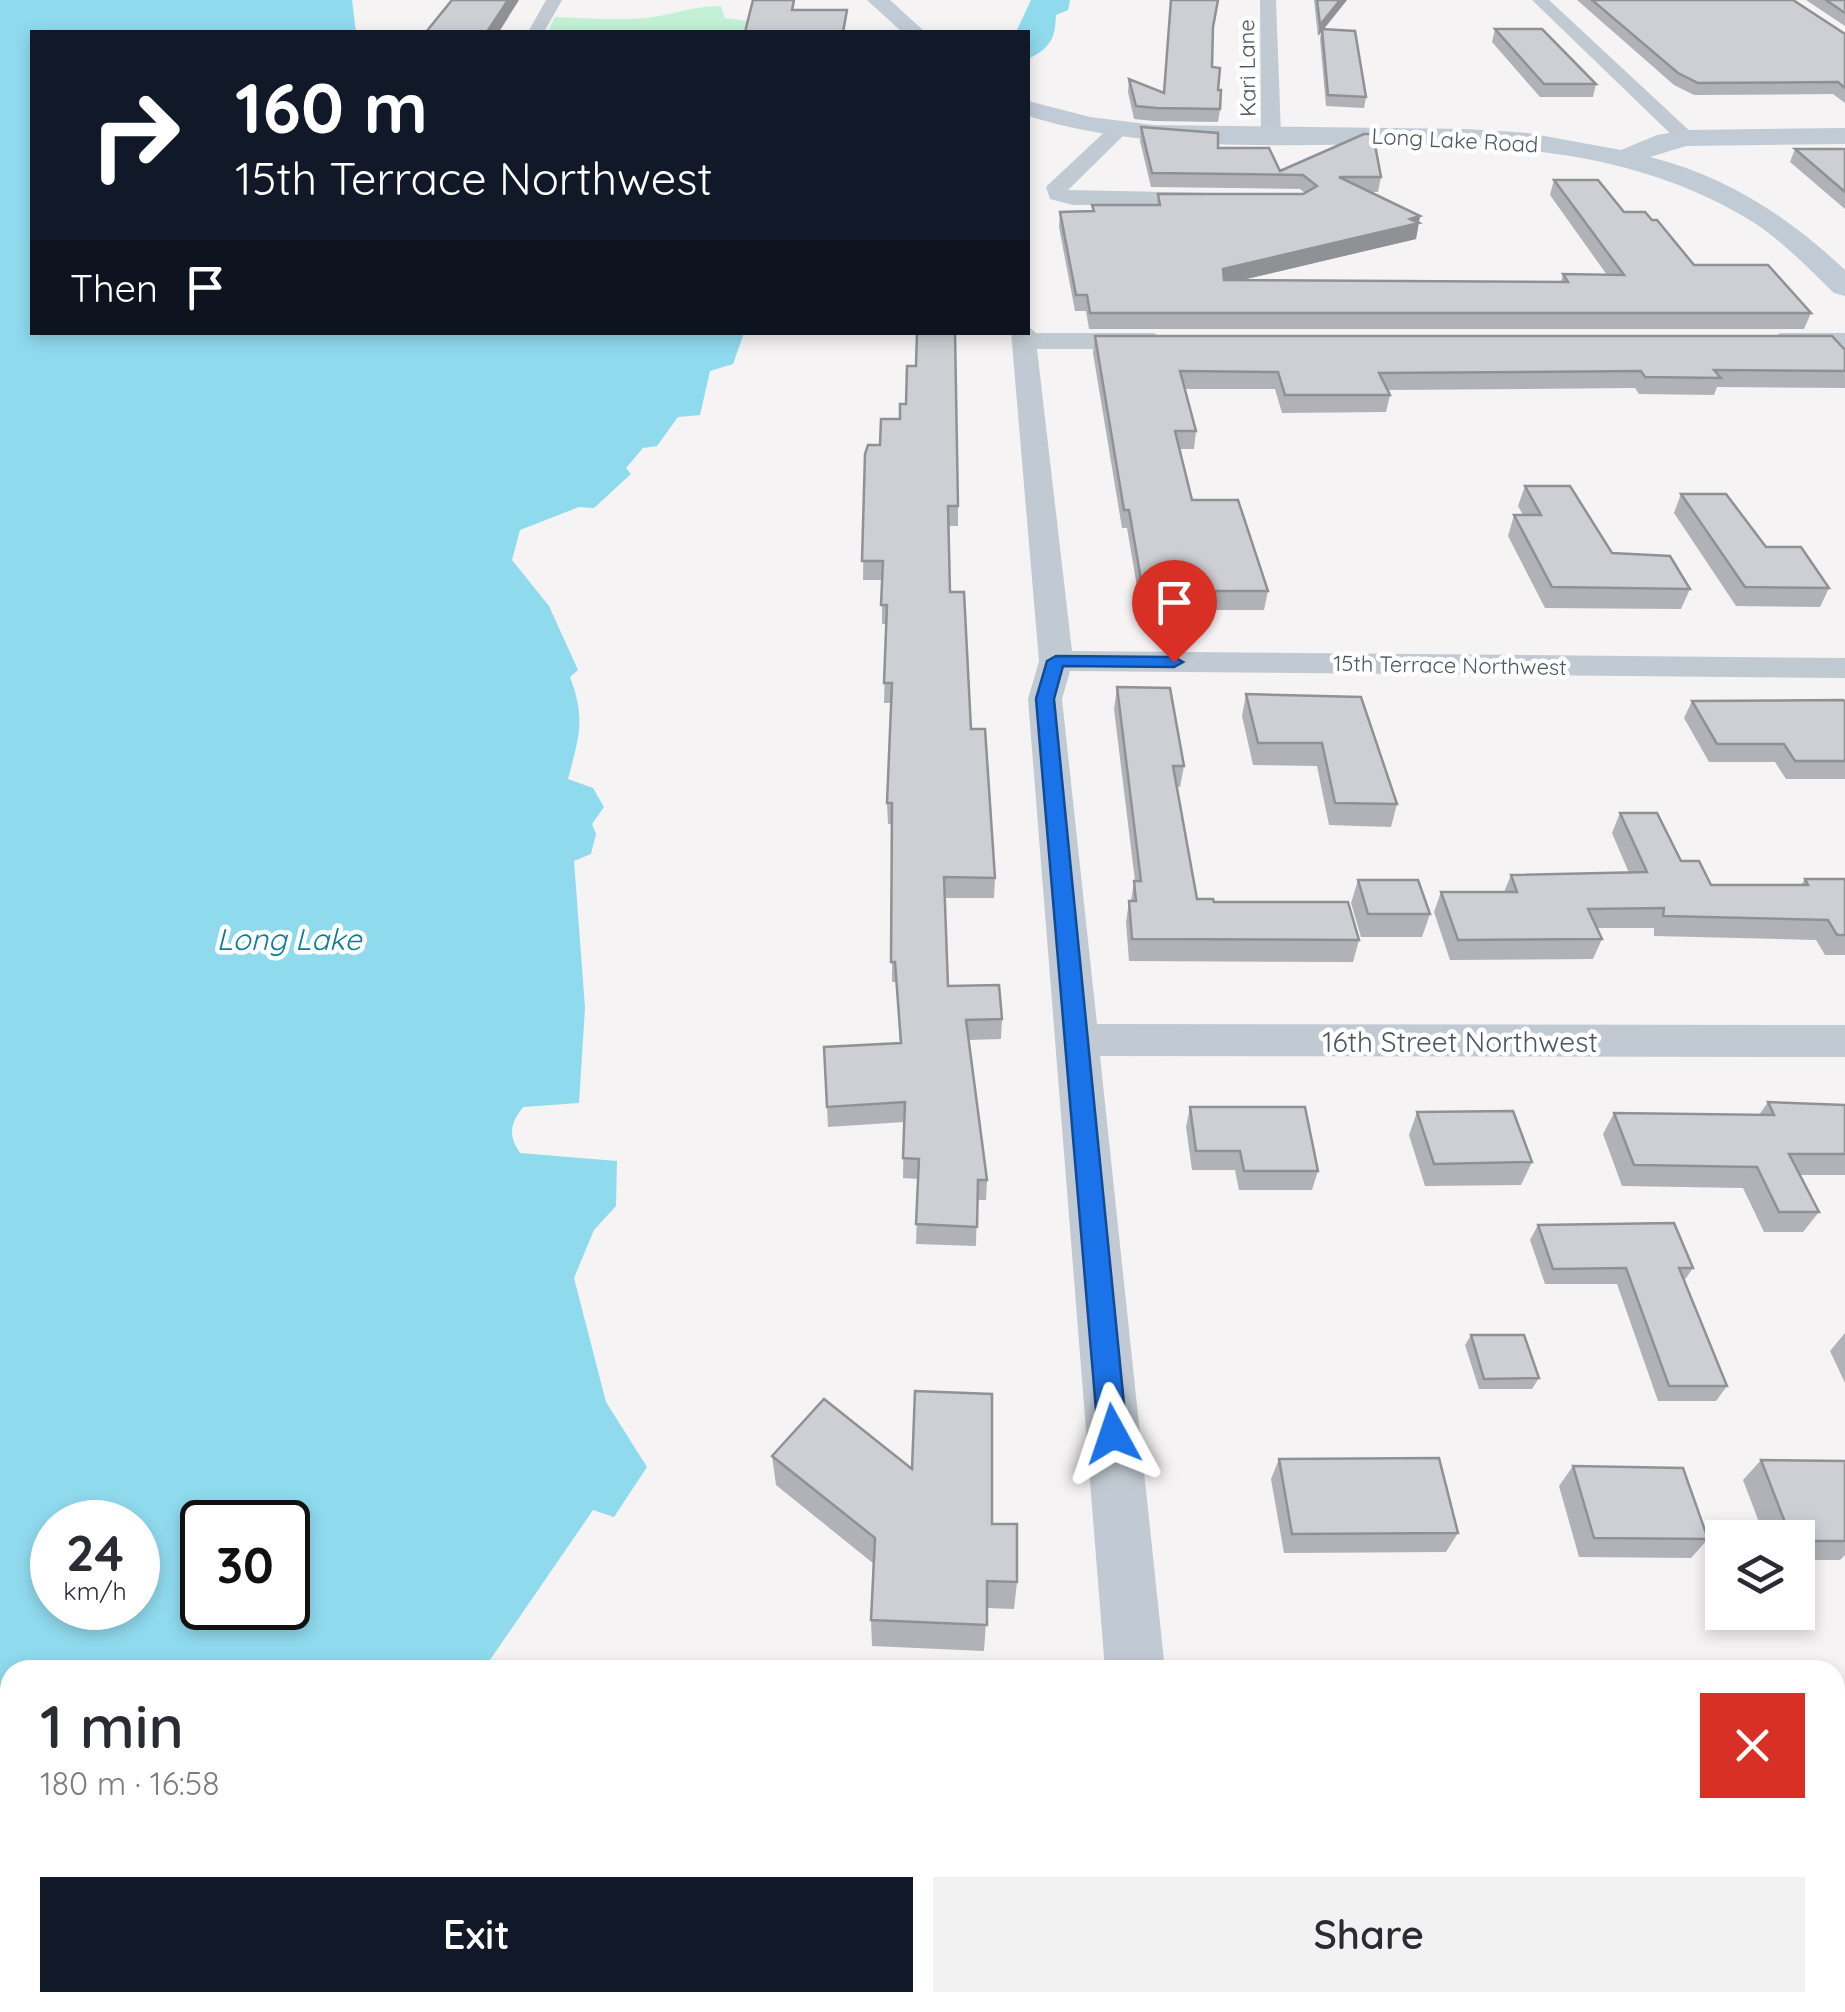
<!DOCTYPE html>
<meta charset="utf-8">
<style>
:root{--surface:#fff;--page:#f2f2f3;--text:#2b2b33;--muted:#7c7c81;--accent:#111827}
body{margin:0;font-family:Quicksand,sans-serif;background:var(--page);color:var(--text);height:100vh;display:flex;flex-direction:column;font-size:38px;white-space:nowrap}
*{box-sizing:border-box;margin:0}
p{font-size:32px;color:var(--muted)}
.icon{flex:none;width:55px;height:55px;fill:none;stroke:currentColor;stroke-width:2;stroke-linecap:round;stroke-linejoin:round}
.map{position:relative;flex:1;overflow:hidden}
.drawer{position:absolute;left:0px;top:1660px;width:1845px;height:352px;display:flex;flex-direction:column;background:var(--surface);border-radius:30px 30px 0 0;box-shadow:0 5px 15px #0003}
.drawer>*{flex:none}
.guide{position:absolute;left:30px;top:30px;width:1000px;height:305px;border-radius:0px;box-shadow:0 5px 15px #0003;background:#111827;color:#fff;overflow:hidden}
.tools{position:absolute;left:1705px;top:1520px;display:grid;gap:20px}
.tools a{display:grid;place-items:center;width:110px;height:110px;border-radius:0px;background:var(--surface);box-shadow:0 5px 15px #0003;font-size:50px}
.speed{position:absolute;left:30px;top:1500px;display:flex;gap:20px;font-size:50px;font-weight:700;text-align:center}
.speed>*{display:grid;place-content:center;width:130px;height:130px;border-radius:50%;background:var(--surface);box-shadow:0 5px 15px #0003;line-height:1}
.speed small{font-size:25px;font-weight:400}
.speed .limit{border:5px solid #111;border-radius:15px;background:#fff;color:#111}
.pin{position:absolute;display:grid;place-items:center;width:85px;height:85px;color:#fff;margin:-102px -42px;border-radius:50% 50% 50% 0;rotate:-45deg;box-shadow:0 0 10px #0007}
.pin .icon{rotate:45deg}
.me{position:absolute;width:110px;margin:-55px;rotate:355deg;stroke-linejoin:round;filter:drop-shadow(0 0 8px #0008)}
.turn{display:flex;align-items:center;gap:35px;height:210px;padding:0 40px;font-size:45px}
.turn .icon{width:130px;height:130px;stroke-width:2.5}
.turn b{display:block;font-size:70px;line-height:85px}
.then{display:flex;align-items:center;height:95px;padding:0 40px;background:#0003;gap:20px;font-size:38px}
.round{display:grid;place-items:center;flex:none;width:105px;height:105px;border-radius:0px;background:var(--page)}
.headline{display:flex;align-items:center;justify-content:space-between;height:170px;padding:0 40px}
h1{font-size:60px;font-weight:600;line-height:75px}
.cta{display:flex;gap:20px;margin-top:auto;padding:20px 40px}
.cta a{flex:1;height:115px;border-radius:0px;background:var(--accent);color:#fff;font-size:40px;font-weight:600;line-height:115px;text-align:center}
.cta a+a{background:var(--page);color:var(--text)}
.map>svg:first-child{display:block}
.green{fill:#c3f1d5}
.water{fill:#90daee;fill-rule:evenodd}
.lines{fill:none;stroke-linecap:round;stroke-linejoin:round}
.street{fill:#c1cad2;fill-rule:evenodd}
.secondary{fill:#c1cbd6;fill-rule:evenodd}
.wall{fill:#b0b2b7}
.shaded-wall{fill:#909195}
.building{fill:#cdcfd5;stroke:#909195;stroke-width:2.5}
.route{fill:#1a73e8;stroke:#114b97;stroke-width:2.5}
.labels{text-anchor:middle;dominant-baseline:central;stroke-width:9;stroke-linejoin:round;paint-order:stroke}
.far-street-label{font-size:22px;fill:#4a5661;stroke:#fff}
.street-label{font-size:28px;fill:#4a5661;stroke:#fff}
.water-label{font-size:30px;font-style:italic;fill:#0c7c9b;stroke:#fff}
</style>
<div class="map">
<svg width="1845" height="2012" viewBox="0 0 1845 2012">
<rect width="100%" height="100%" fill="#f5f3f3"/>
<path class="green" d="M721 6 725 18 748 21 758 32 548 31 555 17C589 18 626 22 659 16 680 12 698 6 721 6Z"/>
<path class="water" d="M0 0H352L356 32H32V332L744 333 733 364 710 371 700 415 678 417 657 446 643 448 626 468 631 474 594 508 579 507 520 530 512 560 549 606 578 670 570 677C586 719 579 737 568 779L593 788 604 807 592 824 596 834 591 854 574 861 585 1008 579 1103 523 1107C510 1124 508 1135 520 1153L617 1161 616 1206 594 1230 574 1278 606 1402 647 1467 614 1517 593 1510 483 1670H10V2002L323 2003 312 2012H0ZM52 1522H138V1608H52ZM202 1522H288V1608H202Z
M1031 0H1070L1068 10 1056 15C1055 40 1050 48 1028 59V32H1016Z"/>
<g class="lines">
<path class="street" d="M546 0H562L544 32H528Z
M1260 0H1276L1281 135 1271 141 1261 135Z
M1532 0H1549L1693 134V142H1679Z
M1119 123 1129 129 1126 133 1068 190 1212 193 1223 199 1220 204 1073 205 1050 199 1046 187 1050 183 1112 125Z
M1028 326 1036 333H1154L1167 341 1154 349H1037L1072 651 1845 658V678L1070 671 1062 699 1097 1024 1845 1025V1057L1100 1056 1165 1670H1105L1028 699 1039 661 1011 332H1028Z
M1780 333H1845V349L1771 346 1767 341Z
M1835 1723H1845V1785H1835Z
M871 2002H942L938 2012H867Z"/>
<path class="secondary" d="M867 0H890L925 32H902Z
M1028 101 1090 117 1154 125 1466 129 1528 133 1621 150 1657 135 1686 130 1845 128V144L1686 146 1650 157C1726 176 1789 217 1845 270V296L1834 293C1807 267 1781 239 1748 219 1526 86 1264 188 1028 116Z"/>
</g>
<path class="wall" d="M1314 0H1347L1324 29 1366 97 1364 108 1326 106 1320 39 1321 32 1318 36Z
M1577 0H1793L1845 34V103L1833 94 1694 95 1674 85Z
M1806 0H1845V26Z
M1495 29 1596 84 1593 97H1540L1492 42Z
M1213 32 1212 67 1218 90 1220 109 1218 122 1154 121 1134 119 1128 92 1129 79 1164 93Z
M1141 127 1218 148 1280 171 1381 177 1378 192H1370L1420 216 1416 239 1242 280 1561 282 1563 274 1607 275 1550 195 1554 180 1624 212 1694 265 1811 313 1804 329H1089L1086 311H1075L1059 227 1060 212 1092 211V205H1157L1158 194 1305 193 1300 189 1151 187 1140 141Z
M1795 149H1845V209L1790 162Z
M1095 336 1845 350V388L1717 387 1714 395 1639 394 1635 388 1388 390 1390 395 1386 412 1282 413 1275 389H1185L1196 431 1194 449H1179L1192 500 1268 591 1264 610H1141L1127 528H1122L1093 353Z
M865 454 958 506V526H949L950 592 995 878 994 898H945L948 986 1002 1019 1001 1039 969 1040 987 1180 986 1200H977L976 1246 916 1244 918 1179 903 1178 904 1122 828 1127 824 1047 900 1043 896 982H892V824H888L887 803 891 703H884L886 624H882V580H863Z
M1525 486 1612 553 1690 589 1681 609 1545 608 1508 536 1514 515H1523L1518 506Z
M1681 494 1829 588 1820 607 1736 606 1674 513Z
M1117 687 1184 766 1180 787H1177L1197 899 1359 940 1353 962 1129 961 1126 922 1129 901H1131L1134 881H1135L1114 709Z
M1246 694 1361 697 1397 804 1391 827 1329 825 1317 766 1253 765 1242 716Z
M1692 701 1845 702V779H1786L1775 762H1709L1684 718Z
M1620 813 1711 885H1801L1805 879H1845V955H1825L1816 940 1654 936V928H1597L1602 939 1593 959 1450 960 1434 912 1441 892H1504L1511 875 1629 873 1612 833Z
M1358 880 1430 914 1422 937H1361L1351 903Z
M1768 1102 1845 1105V1175H1800L1819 1212 1803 1232H1764L1743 1188 1622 1186 1603 1134 1614 1113 1759 1115Z
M1190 1107 1318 1171 1312 1190H1239L1235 1170H1192L1186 1127Z
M1417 1112 1532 1162 1521 1185 1425 1186 1409 1135Z
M1538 1225 1693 1268 1684 1281 1727 1386 1716 1401H1658L1617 1284H1545L1530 1240Z
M1845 1333V1383L1830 1351Z
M1471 1335 1539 1378 1532 1389H1479L1465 1345Z
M772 1456 992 1524 1017 1582 1014 1609 987 1608 984 1651 872 1646 871 1620 874 1564 776 1485Z
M1279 1459 1458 1533 1446 1552 1284 1553 1271 1479Z
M1761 1460 1845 1461V1555L1840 1560H1798V1538H1765L1743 1480Z
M1573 1466 1708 1539 1691 1558 1579 1557 1559 1486Z
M1208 2002H1443L1445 2012H1210Z
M1620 2002H1835L1845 2012H1622Z"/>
<path class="shaded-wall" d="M508 0H519L499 32H487Z
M1340 0H1347L1318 36 1320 25Z
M1420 216 1416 239 1221 285 1223 269Z"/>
<path class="building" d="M452 0H508L487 32H426Z
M753 0H794L792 10H847L843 32H745Z
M1171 0H1218L1213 27 1212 67 1220 68 1218 90H1221L1220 109 1156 108 1136 106 1129 79 1164 93Z
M1317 0H1340L1320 25Z
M1592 0H1793L1845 34V88L1838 82 1698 83 1678 73Z
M1826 0H1845V13Z
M1322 29 1355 31 1366 97 1328 95Z
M1495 29H1542L1596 84H1544Z
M1141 127 1218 133V148H1269L1280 171 1364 134H1373L1381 177H1339L1420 216 1410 219 1419 223 1223 269 1224 280 1568 282 1563 274 1624 275 1554 180H1598L1624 212H1645L1652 220H1657L1694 265H1768L1811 313H1090L1087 295H1076L1060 212 1094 211 1092 205H1160L1158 194H1303L1317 186 1303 175 1152 173Z
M1795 149H1845V192Z
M917 332H955L958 506H948L950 592H964L971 729H985L995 878 944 877 948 986 999 985 1002 1019 966 1020 987 1180H978L977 1227 916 1224 919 1159 903 1158 905 1102 827 1107 824 1047 901 1043 895 962H891L892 803H887L892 683H884L887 605H881L883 561H862L865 454 868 445H880L881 419H900V404H906L907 366H916Z
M1095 336H1832L1845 350V371L1714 370 1721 378 1645 377 1641 371 1379 373 1390 395H1285L1278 372 1180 371 1196 431H1175L1192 500H1238L1268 591H1143L1129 510H1124Z
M1525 486H1570L1612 553 1670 556 1690 589 1552 587 1514 515H1541Z
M1681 494H1726L1766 547H1801L1829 588 1745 587Z
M1117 687 1170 688 1184 766H1173L1197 899H1213L1214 902H1348L1359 940 1132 939 1129 901H1136L1134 881H1141Z
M1246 694 1361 697 1397 804 1335 803 1322 743H1258Z
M1843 700 1845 702V761H1795L1784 744H1717L1692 701Z
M1620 813H1657L1681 861H1699L1711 885H1808L1805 879H1845V935H1837L1828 920 1663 916 1664 908 1588 909 1602 939 1458 940 1441 892H1517L1511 875 1647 872Z
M1358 880H1418L1430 914H1368Z
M1768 1102 1845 1105V1154H1789L1819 1212H1779L1757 1167 1634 1165 1614 1113 1774 1115Z
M1190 1107H1305L1318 1171H1244L1240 1151H1196Z
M1513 1111 1532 1162 1434 1164 1417 1112Z
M1674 1223 1693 1268H1679L1727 1386H1669L1626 1268 1553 1269 1538 1225Z
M1471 1335H1524L1539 1378 1484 1379Z
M915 1391 992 1394V1524H1017V1582L987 1581V1625L871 1620 875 1538 772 1456 824 1399 912 1469Z
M1439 1458 1458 1533 1292 1534 1279 1459Z
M1761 1460 1845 1461V1541H1798V1538H1791Z
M1573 1466 1683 1468 1708 1539 1594 1538Z
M1835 1936H1845V2012H1648L1645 2002H1835Z
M518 2002H544L551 2012H509Z
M1217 2002H1443L1445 2012H1218Z"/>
<path class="route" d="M1056 656 1174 657 1183 662 1174 667 1063 666 1054 699 1127 1434 1123 1443 1113 1447 1103 1443 1098 1434 1036 699 1047 661Z"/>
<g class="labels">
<g class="far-street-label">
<text transform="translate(1247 68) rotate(-91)">Kari Lane</text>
<text transform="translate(1455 140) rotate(3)">Long Lake Road</text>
<text transform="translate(1450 665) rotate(1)">15th Terrace Northwest</text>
</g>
<g class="street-label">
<text x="1460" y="1041">16th Street Northwest</text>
</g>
<g class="water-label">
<text x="289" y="939">Long Lake</text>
</g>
</g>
</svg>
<div class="tools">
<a><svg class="icon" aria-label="layers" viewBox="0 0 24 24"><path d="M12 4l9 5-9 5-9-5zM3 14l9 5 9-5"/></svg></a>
</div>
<div class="speed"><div>24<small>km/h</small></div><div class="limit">30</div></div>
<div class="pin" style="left:1174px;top:662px;background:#d93025"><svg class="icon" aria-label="arrive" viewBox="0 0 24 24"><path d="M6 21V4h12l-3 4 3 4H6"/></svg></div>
<svg class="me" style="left:1113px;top:1434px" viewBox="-20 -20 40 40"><path d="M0-17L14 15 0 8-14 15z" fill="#1a73e8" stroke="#fff" stroke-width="4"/></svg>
<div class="guide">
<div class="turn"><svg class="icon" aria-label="right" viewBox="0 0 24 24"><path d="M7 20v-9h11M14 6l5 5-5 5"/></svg><div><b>160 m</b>15th Terrace Northwest</div></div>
<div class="then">Then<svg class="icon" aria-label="arrive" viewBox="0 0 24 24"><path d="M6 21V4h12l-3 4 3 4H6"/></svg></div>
</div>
<section class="drawer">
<div class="headline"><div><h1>1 min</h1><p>180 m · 16:58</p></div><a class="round" style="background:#d93025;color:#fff"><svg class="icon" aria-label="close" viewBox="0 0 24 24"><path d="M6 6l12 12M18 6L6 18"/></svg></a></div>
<div class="cta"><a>Exit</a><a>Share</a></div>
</section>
</div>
